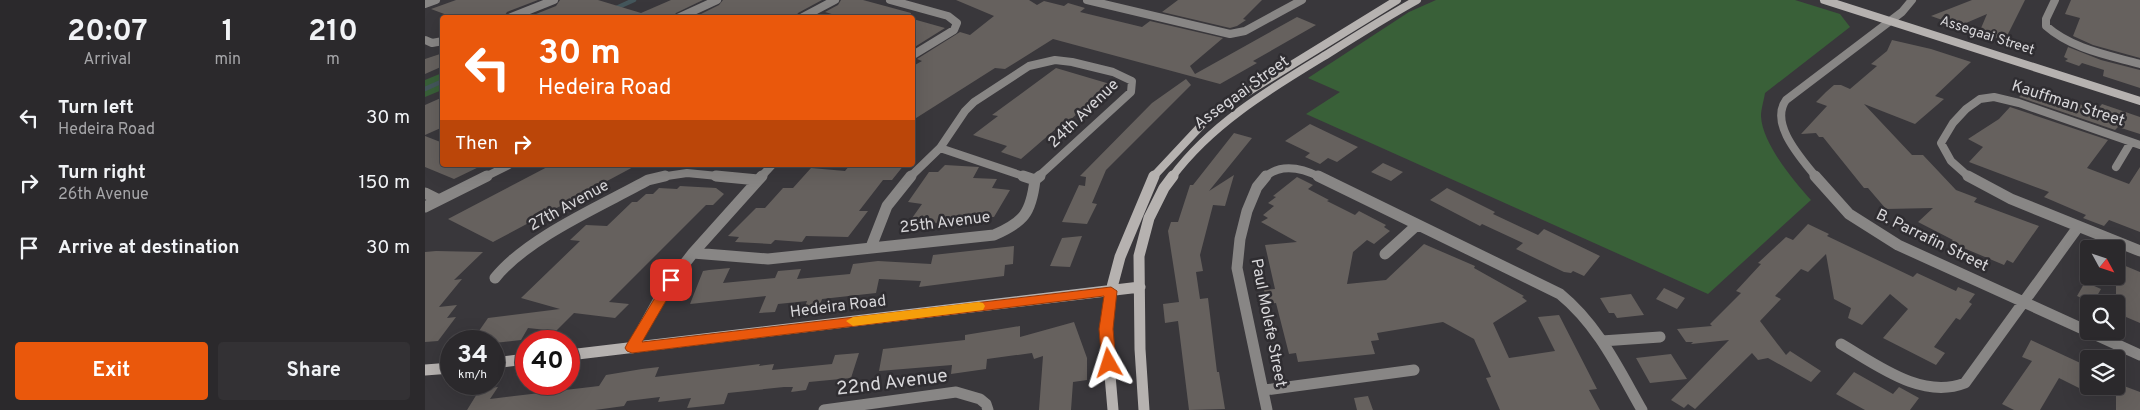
<!DOCTYPE html>
<style>
:root{--surface:#2b292c;--page:#333134;--text:#f1f3f6;--muted:#a6a6a9;--line:#474548;--accent:#ea580c}
body{margin:0;font-family:Overpass,sans-serif;background:var(--page);color:var(--text);height:100vh;display:flex;flex-direction:column;font-size:19px;white-space:nowrap}
*{box-sizing:border-box;margin:0}
p{font-size:16px;color:var(--muted)}
.icon{flex:none;width:28px;height:28px;fill:none;stroke:currentColor;stroke-width:2;stroke-linecap:round;stroke-linejoin:round}
.map{position:relative;flex:1;overflow:hidden}
.sheet{display:flex;flex-direction:column;background:var(--surface);width:425px}
.sheet>*{flex:none}
.top-card{position:absolute;left:15px;top:15px;width:475px;height:152px;border-radius:5px;box-shadow:0 5px 20px #0002,0 0 0 1px var(--line);background:#ea580c;color:#fff;overflow:hidden}
.needle{width:32px;rotate:130deg}
.controls{position:absolute;left:1655px;top:240px;display:grid;gap:10px}
.controls a{display:grid;place-items:center;width:45px;height:45px;border-radius:5px;background:var(--surface);box-shadow:0 5px 20px #0002,0 0 0 1px var(--line);font-size:25px}
.speed{position:absolute;left:15px;top:330px;display:flex;gap:10px;font-size:25px;font-weight:700;text-align:center}
.speed>*{display:grid;place-content:center;width:65px;height:65px;border-radius:50%;background:var(--surface);box-shadow:0 5px 20px #0002,0 0 0 1px var(--line);line-height:1}
.speed small{font-size:12px;font-weight:400}
.speed .limit{border:8px solid #d22;background:#fff;color:#111}
.pin{position:absolute;display:grid;place-items:center;width:42px;height:42px;color:#fff;margin:-21px;border-radius:10px;box-shadow:0 2px 8px #0006}
.me{position:absolute;width:55px;margin:-28px;rotate:354deg;stroke-linejoin:round;filter:drop-shadow(0 0 4px #0008)}
.turn{display:flex;align-items:center;gap:18px;height:105px;padding:0 15px;font-size:22px}
.turn .icon{width:65px;height:65px;stroke-width:2.5}
.turn b{display:block;font-size:35px;line-height:42px}
.then{display:flex;align-items:center;height:48px;padding:0 15px;background:#0003;gap:10px;font-size:19px}
.eta{display:flex;justify-content:space-evenly;align-items:center;height:85px;text-align:center}
.eta b{font-size:30px;font-weight:700;line-height:35px}
.primary-button{display:flex;gap:10px;margin-top:auto;padding:10px 15px}
.primary-button a{flex:1;height:58px;border-radius:5px;background:var(--accent);color:#fff;font-size:20px;font-weight:700;line-height:58px;text-align:center}
.primary-button a+a{background:var(--page);color:var(--text)}
ul{padding:0;list-style:none}
li{display:flex;align-items:center;gap:15px;height:65px;padding:0 15px}
li div{flex:1}
li b{display:block;font-size:19px}
li em{font-style:normal}
main{display:flex;flex:1;min-height:0}
.map>svg:first-child{display:block}
.green{fill:#396038}
.lines{fill:none;stroke-linecap:round;stroke-linejoin:round}
.stream{stroke:#44565b;stroke-width:4.5}
.building{fill:#66615e}
.street-far1{stroke:#888685;stroke-width:8}
.street{stroke:#888685;stroke-width:11}
.secondary-far1{stroke:#b6b2b0;stroke-width:8}
.secondary{stroke:#b6b2b0;stroke-width:11}
.route{fill:#ea580c;stroke:#983908}
.slow{fill:#f59e0b}
.labels{text-anchor:middle;dominant-baseline:central;stroke-width:5;stroke-linejoin:round;paint-order:stroke}
.far-street-label{font-size:14px;fill:#d8d7da;stroke:#2f2d31}
.street-label{font-size:16px;fill:#d8d7da;stroke:#2f2d31}
.near-street-label{font-size:19px;fill:#d8d7da;stroke:#2f2d31}
</style>
<main>
<section class="sheet">
<div class="eta">
<div><b>20:07</b><p>Arrival</p></div>
<div><b>1</b><p>min</p></div>
<div><b>210</b><p>m</p></div>
</div>
<ul>
<li><svg class="icon" aria-label="left" viewBox="0 0 24 24"><path d="M17 20v-9H6M10 6l-5 5 5 5"/></svg><div><b>Turn left</b><p>Hedeira Road</p></div><em>30 m</em></li>
<li><svg class="icon" aria-label="right" viewBox="0 0 24 24"><path d="M7 20v-9h11M14 6l5 5-5 5"/></svg><div><b>Turn right</b><p>26th Avenue</p></div><em>150 m</em></li>
<li><svg class="icon" aria-label="arrive" viewBox="0 0 24 24"><path d="M6 21V4h12l-3 4 3 4H6"/></svg><div><b>Arrive at destination</b></div><em>30 m</em></li>
</ul>
<div class="primary-button"><a>Exit</a><a>Share</a></div>
</section>
<div class="map">
<svg width="1715" height="410" viewBox="0 0 1715 410">
<rect width="100%" height="100%" fill="#39373b"/>
<path class="green" d="M1011 0H1370L1415 14 1425 27 1340 93C1339 100 1336 109 1336 116 1337 143 1368 180 1386 200L1283 294 881 114 915 92 883 78 984 12Z
M17 73V90L0 97V80Z"/>
<g class="lines">
<path class="stream" d="M189 9 209 0
M0 89 18 81"/>
</g>
<path class="building" d="M31 0H113L82 12 78 18H30L6 9Z
M135 0H173L216 13 246 0H278L251 13 247 18H101L131 6Z
M298 0H397L373 13 370 18H268L294 5Z
M416 0H438L486 13 485 18H420L400 12 413 5Z
M531 0H604L612 5 619 1 639 6 643 3 660 8 655 12 717 27 725 21 798 38 765 66 770 74 872 17 891 25 828 61 832 63 795 84 628 39 580 69 570 68 488 120V66L497 61 492 59 535 32 545 35 569 16Z
M753 0H837L818 19 821 20 812 26 805 28 737 12Z
M1547 0H1600L1580 40 1554 33 1562 14 1534 26 1506 16Z
M1646 0H1715V58L1668 45 1648 36 1655 18 1640 14Z
M488 19 520 28 488 48Z
M1467 40 1506 49 1546 62 1510 96 1519 99 1490 124 1439 104 1487 155H1498L1531 190 1552 198 1549 202 1614 226 1588 263 1582 260 1579 265 1541 249 1526 242 1528 240 1493 222 1508 208 1461 209 1443 188H1439L1398 137H1394L1391 133 1376 134 1402 106 1391 102 1401 92 1409 85H1416L1425 89 1452 66 1446 64 1462 51Z
M1643 47 1676 60 1715 70V88L1678 76 1679 70 1657 63 1654 66 1640 61 1643 59 1639 57Z
M18 53V66L0 74V59Z
M631 68 685 84 644 121 641 120 596 159 576 152 582 146 548 135 573 116 567 115Z
M761 79 766 85 681 170 667 203 672 204 662 224 637 222 654 185 660 186 661 177 655 176 727 103Z
M1604 87 1672 110 1677 104 1715 117V134L1693 127 1690 130 1594 97Z
M18 97V127L0 135V105Z
M1585 107 1683 140 1662 168 1704 184 1715 167V232L1684 220 1679 226 1658 218 1661 215 1619 197 1624 192 1544 162 1558 147 1543 139 1574 119Z
M885 124 933 147 912 162 903 158 895 164 880 157 885 153 860 141Z
M809 133 827 138 784 191 809 175 800 206 788 205 775 255 778 271 771 272 775 299 783 298 792 372H794L800 409 764 410 753 321 740 323 738 304 754 302 743 231 746 222H753L765 185H768Z
M0 136 18 143V165H58L29 179 0 167Z
M958 163 978 172 966 181 946 172Z
M126 165H212L68 242 23 219Z
M425 165H479L467 180H458L434 211H443L423 237 381 236 377 242 350 240 346 244 310 242 314 237 303 236 331 208H340L358 188H368L386 168 420 171Z
M520 165 554 167 548 178 572 179 567 188 585 190 569 217 552 216 546 225 485 221 497 204 483 202 504 172H513Z
M872 177 888 185 883 189 904 200 902 201 930 215 934 211 961 225 959 227 965 231 949 244 942 240 928 252 922 284 961 280 999 244 1050 266 1049 268 1099 296 1097 297 1102 301 1068 323 1084 358 1130 351 1113 317 1134 315 1172 389 1164 390 1175 410H1075L1061 378 1066 377 1049 339 1018 322 952 333 954 340 946 341 950 354 873 362 871 353 864 354 851 303 842 304 839 290 850 289 840 245 872 242 836 222 843 218 838 215 849 206 843 203 851 197 848 196Z
M255 186 291 188 299 194 288 205H281L184 302 204 304 190 318 149 313 131 331 103 328 96 340 69 343 47 341 63 318 135 309 96 298 155 241 145 240 161 225 182 226 207 202H212L221 194H228L234 188 252 189Z
M1022 188 1070 212 1068 214 1113 235 1119 229 1175 256 1159 276 1148 271 1146 273 1139 272 1091 249 1098 243 1057 224 1055 226 1005 200Z
M1383 224 1404 234 1402 236 1488 277 1492 273 1531 291 1533 287 1550 294 1544 302 1547 304 1535 320 1531 318 1509 347 1520 353 1511 365 1458 338 1483 309 1465 294 1437 325 1423 318 1426 308 1409 299 1401 254 1383 272 1376 269 1350 296 1356 299 1335 321 1361 355 1365 351 1396 371 1386 382 1343 358 1333 360 1327 353 1270 409 1263 404 1259 408 1246 400 1304 340 1266 344 1268 342H1261L1252 329 1287 326 1285 324 1316 293 1311 291 1336 264 1333 263 1361 237 1368 240Z
M657 236 645 267 625 266 637 238Z
M589 246 588 264 580 265 579 276 494 287 496 281 454 279 451 293 397 299 395 305 380 307 382 301 353 304 350 312 334 313 341 296 265 304 278 271 284 270 305 268 298 283 350 278 353 271 376 269 372 279 425 274 428 264 453 261 506 264 508 255Z
M11 251 58 252 29 280 37 279 14 307 32 305 22 318 31 317 13 341 0 342V252Z
M1691 262 1715 272V323L1701 317 1693 337 1691 336Z
M1660 282 1676 289 1668 303 1652 296Z
M1239 288 1260 298 1252 309 1231 299Z
M1206 294 1219 315 1192 318 1189 313H1184L1175 298Z
M649 322 662 358V380L648 382 646 410H614L618 356 609 359 607 353 562 359 561 369 526 374 527 365 454 371 458 349 540 340V335L595 326V337Z
M1606 340 1664 367V393L1634 378 1615 410H1589L1577 404 1607 361 1597 357Z
M434 353 426 378 384 382 381 390 366 392 368 387H359L303 393 299 404 262 408 266 398 233 402 235 397 202 401 199 406 170 410H42L55 389 73 387 65 399 174 386 181 375 217 369 234 367 230 377 335 364 334 366 349 364 347 370 407 364 410 355Z
M1246 354 1262 379 1225 383 1211 358Z
M1429 372 1468 394 1474 387 1494 398 1485 410H1440L1411 394Z
M1691 383 1715 392V410H1691Z
M943 396 948 410H932L929 398Z"/>
<g class="lines">
<path class="street-far1" d="M465 0 523 16 532 23 529 30 488 55
M662 0 805 34 820 31 877 0
M1630 0 1621 19V26C1647 49 1683 55 1715 64
M0 4 11 0
M84 18 129 0
M253 18 292 0
M376 18 410 0
M0 40 7 43 18 41
M515 148 540 111 549 102 604 66 630 60 647 62 688 72 707 81 706 92 613 177
M1691 167 1706 142
M60 177 84 165
M235 177 262 173 303 177
M336 177 347 165
M485 177 515 148 601 177
M840 177C856 163 877 168 895 177
M1391 177C1376 158 1344 124 1361 100L1477 12 1487 0
M1544 177 1526 161 1516 143 1528 123 1541 109 1555 99 1569 97 1594 103 1715 145"/>
<path class="street" d="M291 176 333 180
M598 176 610 180
M841 176 832 187 822 211 815 239 812 268 842 410
M893 176 1135 294C1173 325 1193 368 1217 410
M1390 176 1424 214 1473 245 1715 355
M1543 176 1586 199 1715 251
M610 180 615 176
M0 193 14 200
M0 207 62 176
M446 247 462 206 486 176
M268 253 343 259 569 235C599 222 606 213 610 180
M960 254 992 225
M70 278C103 237 176 206 223 180L240 176
M1177 341 1235 337
M1416 344C1452 365 1497 400 1540 383L1653 227
M207 348 239 290 268 253 337 176
M840 390 989 370
M399 410 531 392 555 399 561 404 563 410"/>
<path class="secondary-far1" d="M1399 0 1715 101
M728 177 787 114 972 0
M747 177C786 124 845 89 901 55 931 36 961 17 992 0"/>
<path class="secondary" d="M144 355 715 287
M69 363 101 359
M0 370 26 368
M688 410 681 329 686 291 695 257 729 176
M719 410 715 349 714 256 724 218 739 188 748 176"/>
</g>
<path class="route" d="M246 276 253 280 217 342 686 287 692 291 688 329 691 363 684 368 677 363 674 329 679 296 207 353 202 351 200 348 202 344 242 278Z"/>
<path class="slow" d="M554 302 558 303 560 306 558 310 428 326 421 321 428 317Z"/>
<g class="labels">
<g class="far-street-label">
<text transform="translate(1562 36) rotate(18)">Assegaai Street</text>
</g>
<g class="street-label">
<text transform="translate(817 93) rotate(-36)">Assegaai Street</text>
<text transform="translate(1643 104) rotate(18)">Kauffman Street</text>
<text transform="translate(659 114) rotate(-44)">24th Avenue</text>
<text transform="translate(144 206) rotate(-29)">27th Avenue</text>
<text transform="translate(520 223) rotate(-7)">25th Avenue</text>
<text transform="translate(1507 241) rotate(26)">B. Parrafin Street</text>
<text transform="translate(413 307) rotate(-7)">Hedeira Road</text>
<text transform="translate(843 323) rotate(79)">Paul Molefe Street</text>
</g>
<g class="near-street-label">
<text transform="translate(467 383) rotate(-7)">22nd Avenue</text>
</g>
</g>
</svg>
<div class="controls">
<a><svg class="needle" viewBox="-14 -14 28 28"><path d="M0-13l5 13h-10z" fill="#e53935"/><path d="M0 13l5-13h-10z" fill="#a6a6a9"/></svg></a>
<a><svg class="icon" aria-label="search" viewBox="0 0 24 24"><circle cx="10" cy="10" r="6"/><path d="M15 15l6 6"/></svg></a>
<a><svg class="icon" aria-label="layers" viewBox="0 0 24 24"><path d="M12 4l9 5-9 5-9-5zM3 14l9 5 9-5"/></svg></a>
</div>
<div class="speed"><div>34<small>km/h</small></div><div class="limit">40</div></div>
<div class="pin" style="left:246px;top:280px;background:#d93025"><svg class="icon" aria-label="arrive" viewBox="0 0 24 24"><path d="M6 21V4h12l-3 4 3 4H6"/></svg></div>
<svg class="me" style="left:684px;top:363px" viewBox="-20 -20 40 40"><path d="M0-17L14 15 0 8-14 15z" fill="#ea580c" stroke="#fff" stroke-width="4"/></svg>
<div class="top-card">
<div class="turn"><svg class="icon" aria-label="left" viewBox="0 0 24 24"><path d="M17 20v-9H6M10 6l-5 5 5 5"/></svg><div><b>30 m</b>Hedeira Road</div></div>
<div class="then">Then<svg class="icon" aria-label="right" viewBox="0 0 24 24"><path d="M7 20v-9h11M14 6l5 5-5 5"/></svg></div>
</div>
</div>
</main>
